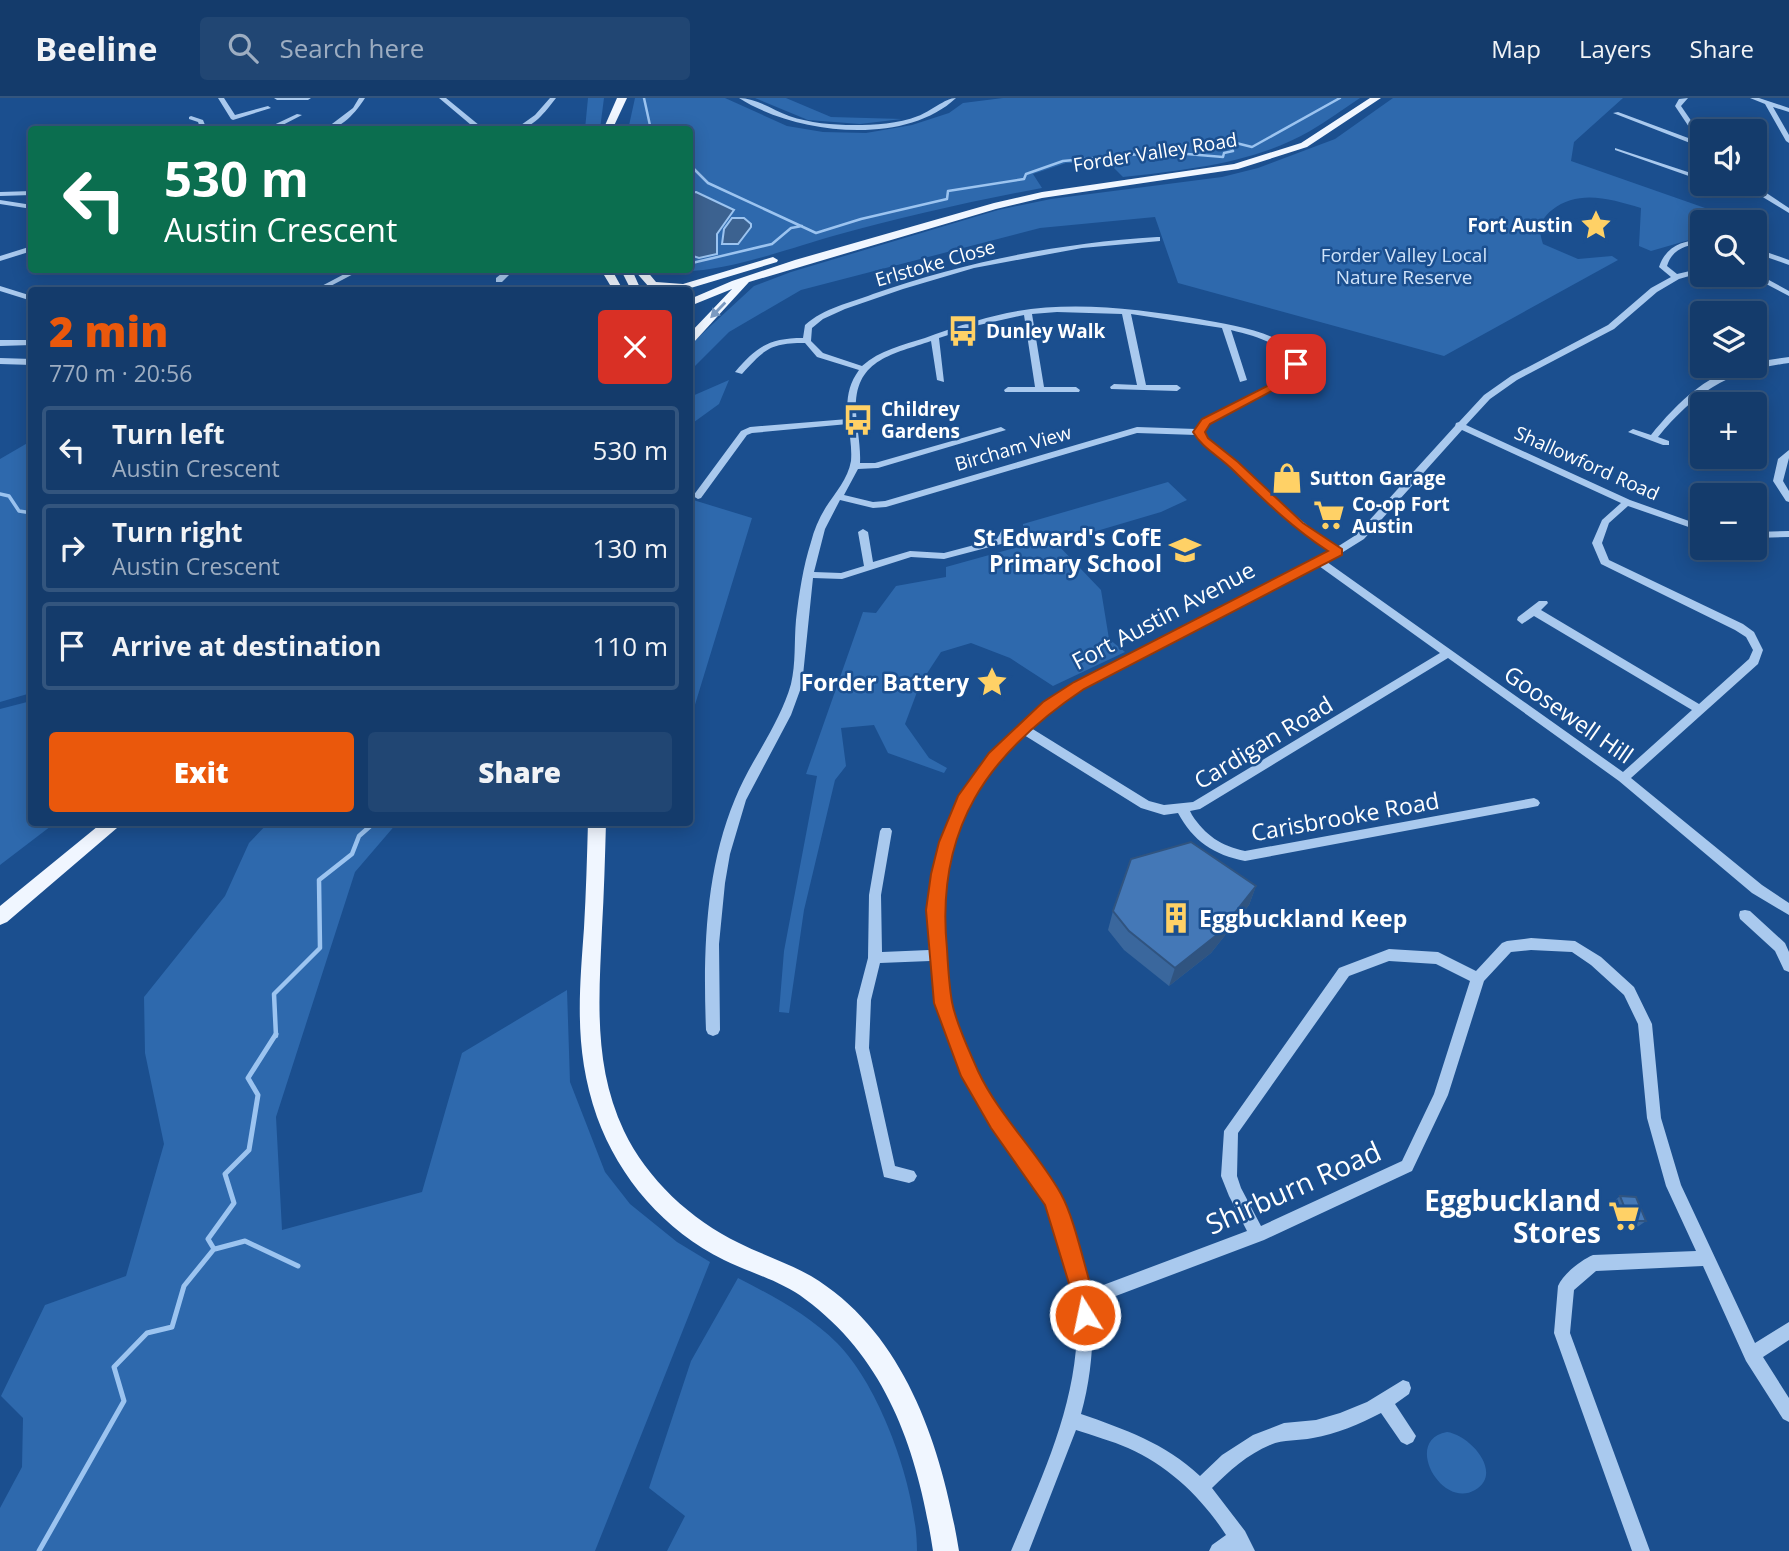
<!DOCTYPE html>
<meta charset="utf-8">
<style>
:root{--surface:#143b6b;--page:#214673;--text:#f1f3f6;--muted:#9dadc1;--line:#33557e;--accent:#ea580c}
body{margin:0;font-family:"Open Sans",sans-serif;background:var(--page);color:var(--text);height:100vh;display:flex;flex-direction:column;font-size:26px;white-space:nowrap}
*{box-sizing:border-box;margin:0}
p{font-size:23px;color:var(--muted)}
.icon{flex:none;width:38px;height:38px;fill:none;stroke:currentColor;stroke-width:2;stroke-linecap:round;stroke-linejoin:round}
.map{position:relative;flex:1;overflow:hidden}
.sheet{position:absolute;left:28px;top:189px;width:665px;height:539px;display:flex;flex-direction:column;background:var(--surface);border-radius:7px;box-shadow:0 4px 18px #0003,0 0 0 2px var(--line)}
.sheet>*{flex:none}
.banner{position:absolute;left:28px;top:28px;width:665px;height:147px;border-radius:7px;box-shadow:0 4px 18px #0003,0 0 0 2px var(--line);background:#0b6e4f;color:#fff;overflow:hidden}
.controls{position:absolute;left:1690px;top:21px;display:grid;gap:14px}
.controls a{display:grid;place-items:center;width:77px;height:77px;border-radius:7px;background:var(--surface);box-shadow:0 4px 18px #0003,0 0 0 2px var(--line);font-size:35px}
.pin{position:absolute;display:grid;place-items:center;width:60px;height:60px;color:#fff;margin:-30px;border-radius:14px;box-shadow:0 4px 10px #0006}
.me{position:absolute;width:77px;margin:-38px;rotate:350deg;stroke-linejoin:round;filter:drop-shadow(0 0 5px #0008)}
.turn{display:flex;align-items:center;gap:24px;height:147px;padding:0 21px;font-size:32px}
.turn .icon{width:91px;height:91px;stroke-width:2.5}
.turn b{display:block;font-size:49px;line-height:60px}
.round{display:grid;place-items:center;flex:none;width:74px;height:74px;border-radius:7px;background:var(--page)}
.overview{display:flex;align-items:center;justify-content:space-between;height:119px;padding:0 21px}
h1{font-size:42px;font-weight:800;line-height:52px;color:var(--accent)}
.button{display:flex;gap:14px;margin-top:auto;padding:14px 21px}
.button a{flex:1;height:80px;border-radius:7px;background:var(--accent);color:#fff;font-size:28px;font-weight:800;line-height:80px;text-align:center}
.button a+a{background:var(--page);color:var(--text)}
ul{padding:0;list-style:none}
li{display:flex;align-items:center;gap:21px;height:88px;margin:0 14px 10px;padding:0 7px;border:4px solid var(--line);border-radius:7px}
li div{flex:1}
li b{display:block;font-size:26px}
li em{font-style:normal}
header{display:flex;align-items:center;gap:42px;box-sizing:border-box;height:98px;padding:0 35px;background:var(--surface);border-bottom:2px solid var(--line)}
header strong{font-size:33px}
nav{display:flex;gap:38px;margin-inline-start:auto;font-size:24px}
.search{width:490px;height:63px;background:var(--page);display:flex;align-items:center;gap:18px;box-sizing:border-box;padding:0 24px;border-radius:7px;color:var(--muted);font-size:26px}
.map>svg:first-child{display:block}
.green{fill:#2e69ad}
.water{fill:#3c6290;stroke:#9cc4f0;stroke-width:2}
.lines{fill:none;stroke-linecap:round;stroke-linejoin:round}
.stream-far3{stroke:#9cc4f0;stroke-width:2.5}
.stream-far2{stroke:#9cc4f0;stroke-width:3.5}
.stream-far1{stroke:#9cc4f0;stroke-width:4.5}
.stream{stroke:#9cc4f0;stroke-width:5}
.minor{fill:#a9c9ee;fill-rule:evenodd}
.major{fill:#f0f6ff;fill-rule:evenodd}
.wall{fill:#3a679d}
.shaded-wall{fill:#305480}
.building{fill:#4478b7;stroke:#305480;stroke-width:2}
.oneway{fill:#7b9ac1}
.route{fill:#ea580c;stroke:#983908;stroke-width:2}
.labels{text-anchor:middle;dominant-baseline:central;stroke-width:5;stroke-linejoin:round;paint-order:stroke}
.far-street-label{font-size:19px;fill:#fff;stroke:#1b4f8f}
.far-poi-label{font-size:19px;font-weight:bold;fill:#fff;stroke:#1b4f8f;text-anchor:start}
.far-park-label{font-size:19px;fill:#cfe3fa;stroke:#1b4f8f}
.poi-label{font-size:23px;font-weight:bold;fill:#fff;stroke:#1b4f8f;text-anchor:end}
.street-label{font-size:23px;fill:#fff;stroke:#1b4f8f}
.near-street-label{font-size:28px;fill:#fff;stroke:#1b4f8f}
.near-poi-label{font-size:28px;font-weight:bold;fill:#fff;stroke:#1b4f8f;text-anchor:end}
</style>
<header>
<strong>Beeline</strong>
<div class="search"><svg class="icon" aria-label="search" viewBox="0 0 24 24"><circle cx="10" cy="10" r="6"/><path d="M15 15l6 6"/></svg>Search here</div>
<nav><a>Map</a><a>Layers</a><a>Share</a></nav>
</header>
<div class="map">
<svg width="1789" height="1453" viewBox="0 0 1789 1453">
<rect width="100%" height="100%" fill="#1b4f8f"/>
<path class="green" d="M588 0H604L600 31H585Z
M635 0H725L787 28 823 34 866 35 912 27 949 15 963 5 1003 0H1360C1343 11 1327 23 1310 33 1255 65 1186 72 1123 79L1109 65H1066L1033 76 1042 90C971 103 902 119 833 138 790 150 713 179 671 172H690V32H628Z
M755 0H786L831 19 902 21 860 26 808 22Z
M1393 0H1623L1574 44 1571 63 1745 124H1703V138L1651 153 1639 148 1641 110C1610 101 1579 91 1552 112 1540 121 1538 132 1543 146L1578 161 1612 158 1618 162 1444 258 1178 185 1155 119 1040 130 801 192 729 234 690 273V247L754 188 791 174 998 112 1051 101 1222 79 1258 70 1335 41Z
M729 282 719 306 690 327V299Z
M31 343V595L0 604V361Z
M1168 384 1187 402 1161 414 1056 445 1101 492 1109 541 1125 554 1053 588 1010 560 971 545 941 554 920 586 905 626 929 660 947 670 944 675 888 655 874 627 841 630 846 668 835 682 804 812 789 915 779 914 784 853 817 678 806 676 863 514 876 515 896 488 946 479V469L1022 448 1023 426Z
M690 401 752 420 690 623Z
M31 603 32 724 55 725 0 767V611Z
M268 725H397L355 774 276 1019 282 1132 422 1094 462 955 567 892 570 984 605 1074 630 1106 677 1144 710 1164 595 1453H0V1410L22 1369 23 1320 1 1298 45 1207 126 1178 164 1046 145 955 144 899 225 798 249 745Z
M738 1180C773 1198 809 1217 837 1245 881 1289 917 1392 917 1453H667L685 1418 649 1390 691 1263Z
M1447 1334C1470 1337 1504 1375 1475 1392 1442 1412 1402 1342 1447 1334Z"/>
<path class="water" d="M696 94 734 112 717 136V156L699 160 690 157V95Z
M732 120H744L751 126V129L738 146H722L724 131Z"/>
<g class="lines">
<path class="stream-far3" d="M644 0 651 32
M690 67 708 85 816 135 861 121 947 101 948 93 1024 81 1026 76 1063 63 1163 54 1223 59 1224 55 1233 53 1228 48 1232 44 1252 49 1340 0
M692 165 772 146 791 130 802 128"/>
<path class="stream-far2" d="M0 396 9 398 19 413 32 415"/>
<path class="stream-far1" d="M276 938 274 896 320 850 319 782 352 756 359 738 375 724"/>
<path class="stream" d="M215 1151 245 1143 298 1168
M39 1453 124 1303 114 1269 147 1235 172 1229 184 1188 214 1151 208 1141 234 1105 225 1076 249 1052 258 997 248 980 276 936"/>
<path class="minor" d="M218 0H224L235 17 268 8 271 10 233 22 231 21Z
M274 0H311L308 2H277Z
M359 0H365C357 13 341 32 324 32L353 10Z
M439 0H446L485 32H477Z
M550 0H556C546 13 532 32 514 32L535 17Z
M739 0C756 0 773 12 789 18 810 25 832 27 854 27 875 27 898 26 918 18 930 14 945 0 956 0 904 49 795 36 739 0Z
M1688 0 1681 8 1703 40V50L1613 15 1618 14 1699 44 1675 8 1679 1Z
M1750 0H1759L1789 10V14L1773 9 1789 37V45L1786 43 1765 6Z
M297 16 302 17 273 32H263Z
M191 18 203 22 207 32H201L198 24 189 21V19Z
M1615 50 1703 79V83L1615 52Z
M1713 86H1725L1754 93 1745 86H1753L1789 110V115L1761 98Z
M32 93V97L0 98V94Z
M0 102 32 107V111L0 106Z
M1157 139H1160V143L1082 150 974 170 903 191 845 211 823 221 812 230 811 243 823 255 862 268C880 252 903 247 925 240 952 230 979 221 1007 215 1071 202 1136 211 1199 221 1225 226 1270 232 1290 250 1294 253 1297 259 1300 263L1297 279 1209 325 1204 334C1213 348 1228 356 1240 367 1272 395 1301 426 1337 449L1356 437 1455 328 1456 325 1459 324 1484 297 1511 278 1608 227 1651 190 1671 179 1659 169C1666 148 1682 143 1703 141V145C1686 147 1672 151 1667 168L1677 176 1703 170V174L1679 181 1657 194 1614 231 1517 282 1490 301 1466 327 1630 402 1703 428V434L1628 408 1609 425 1602 445 1609 462 1743 526 1754 534 1763 552 1758 566 1631 680 1762 787 1789 805V817L1752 795 1619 683 1448 560 1200 711 1190 713 1192 717C1205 737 1221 748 1245 753L1534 700 1538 702 1540 705 1538 708 1245 763C1214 757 1193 743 1178 715L1164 717 1141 710 1024 637C926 725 920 866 978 978 993 1008 1014 1035 1034 1062 1042 1073 1053 1083 1059 1096 1074 1125 1082 1160 1090 1192L1247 1133 1229 1098 1221 1078 1224 1033 1339 870 1389 851 1438 854 1476 873 1502 845 1507 843 1531 840 1575 843 1601 859 1634 889 1652 926 1661 1020 1681 1087 1755 1245 1789 1224V1242L1763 1259 1789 1300V1324L1783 1321 1746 1263 1703 1168 1596 1173 1574 1192 1570 1235 1650 1453H1632L1554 1235 1558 1188C1563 1176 1581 1162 1593 1157L1696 1153 1666 1088 1647 1020 1638 926 1624 897 1591 867 1572 854 1531 852 1511 854 1484 883 1448 997 1412 1073 1264 1142 1092 1207C1094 1245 1091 1280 1081 1316 1124 1331 1165 1345 1200 1378L1222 1357 1253 1337 1284 1325 1316 1322 1340 1315 1367 1304 1403 1282 1409 1284 1411 1290 1409 1296 1395 1306 1416 1338 1413 1344 1407 1347 1401 1344 1381 1315C1360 1326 1336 1336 1313 1340 1298 1343 1284 1341 1270 1347 1248 1356 1229 1373 1212 1390L1245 1433 1255 1453H1209L1212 1447 1226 1437C1202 1400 1169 1368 1128 1350 1112 1343 1094 1338 1076 1332L1029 1453H1011C1044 1374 1084 1292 1076 1204 1074 1189 1069 1173 1065 1158 1060 1140 1055 1119 1046 1103 1035 1083 1016 1062 1003 1043 965 989 937 929 930 863L880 865 871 902 869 950 895 1068 914 1073 917 1078 914 1083 909 1085 884 1079 855 950 857 902 868 860 869 797 880 733 882 730H890L892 733 881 797 882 854 929 852C918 737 979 645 1074 586 1104 568 1137 553 1168 537 1222 509 1276 481 1330 454 1294 430 1265 399 1233 370 1220 359 1206 351 1196 337L1137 335 886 409 873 410 840 402 825 431 814 474 841 475 864 468 858 434 863 431 868 434 873 464 910 453 944 455 997 441 1003 430 1006 429 1011 432V437L1005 445 944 461 911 459 842 481 813 480 802 587 791 617 746 702 730 756 725 785 719 846 720 932 718 936 713 938 708 936 706 932C703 855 705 773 735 701 751 661 779 628 791 586 796 565 794 544 796 522 799 496 803 469 811 444 814 432 819 420 826 409 835 395 848 381 851 363 852 351 850 338 848 326L752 335 747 337 701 400 698 401 693 398 741 333 750 329 848 321C846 302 848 287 859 272L817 259 805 245C770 245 765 251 742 276L735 274C756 249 769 240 803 240L805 227C824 210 850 205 873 196 965 164 1059 145 1157 139ZM1057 214 1122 216 1137 287 1114 286 1110 289 1111 291 1177 293 1181 290 1177 287H1146L1131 216 1222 230 1240 284 1247 282 1231 232C1254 238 1277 243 1291 263L1290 276 1203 321 1196 331 1137 329 885 403 873 404 844 397 858 371 878 370 1006 332 1001 329 875 365H860C861 346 856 328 856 310 855 261 894 256 931 243L937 282 944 284 939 240 979 227 1024 217 1035 289H1008L1004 292 1005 294H1079L1080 292 1076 289H1044L1032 216ZM1462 332 1621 405 1602 422 1592 445 1601 466 1735 532 1746 539 1753 552 1749 561 1699 606 1541 512 1548 505 1547 503H1539L1518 519 1517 522 1522 526 1534 518 1692 612 1623 674 1327 464 1364 441ZM1319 468 1440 555 1193 704 1164 707 1149 703 1031 630 1083 591ZM1389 863 1436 866 1470 883 1434 996 1402 1063 1261 1128 1241 1090 1237 1078 1238 1035 1349 878Z
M32 148V153L0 163V158Z
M1755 150 1789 162V167L1755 155Z
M352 172H361L323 192H314Z
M506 172H514L502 184H496V180Z
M1756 175 1789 193V198L1749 177Z
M0 188 32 198V203L0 193Z
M0 242H32V247L0 248Z
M1789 259V265C1729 273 1697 292 1658 339L1669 343V347H1663L1628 334 1633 331 1651 337C1676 306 1713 268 1755 268V264Z
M0 260 32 261V267L0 266Z
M1789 352V360L1783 383 1789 393V404L1786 403 1773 383 1778 361Z
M1789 433V439L1755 440V434Z
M1745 812 1750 813 1785 845 1789 854V874L1784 872 1775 853 1740 821 1739 817 1740 813Z"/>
<path class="major" d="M617 0H627L612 32H603Z
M1370 0H1381L1307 49 1238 71 1042 100 996 111 749 184 694 244H690V235L732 191 690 208V201L732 183 795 162 994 105 1042 94 1234 66 1301 45Z
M773 159 778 162 777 164 684 192 649 189 634 172H646L656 184 683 186Z
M601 172H612L623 192H613Z
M621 172H632L641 192H631Z
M103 724H124L7 824 0 827V808Z
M588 724H606C605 760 604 795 602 830 599 900 593 967 624 1033 647 1081 691 1122 739 1145 763 1157 788 1165 811 1178 906 1235 942 1350 959 1453H933C918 1355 888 1262 805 1201 781 1183 751 1175 724 1162 665 1133 619 1080 597 1019 574 953 579 898 584 830 586 795 587 760 588 724Z"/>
</g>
<path class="wall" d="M1256 788 1249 807 1211 855 1169 888 1124 852 1108 832 1113 813Z
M1620 1098 1646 1123 1636 1130H1621L1611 1106Z"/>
<path class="shaded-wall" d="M1256 788 1249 807 1211 855 1169 888 1175 870Z"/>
<path class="building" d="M1191 744 1256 788 1218 836 1175 870 1129 833 1113 813 1131 761Z
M1620 1098 1636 1099 1646 1123H1630Z"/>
<defs><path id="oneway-solid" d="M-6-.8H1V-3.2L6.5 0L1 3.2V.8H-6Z" transform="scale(1.75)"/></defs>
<use class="oneway" href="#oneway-solid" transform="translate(718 212) rotate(134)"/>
<path class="route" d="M1292 263 1302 266 1298 279 1210 326 1205 334 1208 340 1238 364 1303 425 1342 451V457L1084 591C987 656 935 731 947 851 948 868 949 887 952 904 956 926 969 952 978 973 999 1018 1037 1053 1061 1096 1075 1121 1085 1172 1095 1202V1217L1092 1225 1085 1228 1077 1225 1074 1202 1045 1107 991 1030 961 978 934 905 926 812 931 776 939 744 958 698 989 655 1043 604 1074 584 1328 453C1291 429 1263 401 1232 371 1219 358 1202 350 1193 334L1202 321 1281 281 1288 275Z"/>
<defs>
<symbol id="sight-bare" viewBox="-9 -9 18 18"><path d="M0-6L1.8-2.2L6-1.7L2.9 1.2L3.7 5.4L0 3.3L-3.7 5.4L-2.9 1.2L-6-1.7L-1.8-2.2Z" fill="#ffd166" stroke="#1b4f8f" stroke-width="2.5" paint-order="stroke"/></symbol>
<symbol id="bus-bare" viewBox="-9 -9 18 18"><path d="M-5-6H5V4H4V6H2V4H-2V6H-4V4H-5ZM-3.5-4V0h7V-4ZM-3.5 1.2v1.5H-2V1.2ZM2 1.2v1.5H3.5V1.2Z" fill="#ffd166" stroke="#1b4f8f" stroke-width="2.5" paint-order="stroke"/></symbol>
<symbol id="shop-bare" viewBox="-9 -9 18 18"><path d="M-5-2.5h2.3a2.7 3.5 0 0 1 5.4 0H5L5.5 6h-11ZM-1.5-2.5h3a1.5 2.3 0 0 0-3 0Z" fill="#ffd166" stroke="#1b4f8f" stroke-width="2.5" paint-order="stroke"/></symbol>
<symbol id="supermarket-bare" viewBox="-9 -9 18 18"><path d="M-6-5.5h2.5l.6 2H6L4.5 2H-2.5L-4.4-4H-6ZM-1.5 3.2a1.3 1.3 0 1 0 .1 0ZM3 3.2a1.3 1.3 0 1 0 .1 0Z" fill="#ffd166" stroke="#1b4f8f" stroke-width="2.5" paint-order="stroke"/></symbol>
<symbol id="school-bare" viewBox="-9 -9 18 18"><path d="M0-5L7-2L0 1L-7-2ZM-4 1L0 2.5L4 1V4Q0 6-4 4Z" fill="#ffd166" stroke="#1b4f8f" stroke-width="2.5" paint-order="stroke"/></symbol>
<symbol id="building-bare" viewBox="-9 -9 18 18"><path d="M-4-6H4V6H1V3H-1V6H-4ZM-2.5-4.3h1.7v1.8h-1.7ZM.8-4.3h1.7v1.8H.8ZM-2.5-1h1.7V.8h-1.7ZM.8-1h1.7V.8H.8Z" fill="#ffd166" stroke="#1b4f8f" stroke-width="2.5" paint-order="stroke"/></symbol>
</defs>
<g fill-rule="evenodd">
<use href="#sight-bare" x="1574" y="105" width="44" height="44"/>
<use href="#bus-bare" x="941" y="211" width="44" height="44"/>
<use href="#bus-bare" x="836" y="300" width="44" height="44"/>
<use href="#shop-bare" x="1265" y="358" width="44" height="44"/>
<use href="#supermarket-bare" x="1307" y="395" width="44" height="44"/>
<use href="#school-bare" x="1163" y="430" width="44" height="44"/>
<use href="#sight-bare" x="970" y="562" width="44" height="44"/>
<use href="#building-bare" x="1154" y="798" width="44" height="44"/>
<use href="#supermarket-bare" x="1602" y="1096" width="44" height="44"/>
</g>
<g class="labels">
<g class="far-street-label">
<text transform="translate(1155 54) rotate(-9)">Forder Valley Road</text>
<text transform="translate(935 165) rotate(-16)">Erlstoke Close</text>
<text transform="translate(1013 350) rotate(-16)">Bircham View</text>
<text transform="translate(1587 365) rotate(24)">Shallowford Road</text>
</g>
<g class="far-poi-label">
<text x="1573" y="127" text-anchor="end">Fort Austin</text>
<text x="986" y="233">Dunley Walk</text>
<text x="881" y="311">Childrey<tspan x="881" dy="22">Gardens</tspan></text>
<text x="1310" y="380">Sutton Garage</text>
<text x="1352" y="406">Co-op Fort<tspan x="1352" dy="22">Austin</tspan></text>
</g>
<g class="far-park-label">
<text x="1404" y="157">Forder Valley Local<tspan x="1404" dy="22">Nature Reserve</tspan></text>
</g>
<g class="poi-label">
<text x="1162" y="439">St Edward's CofE<tspan x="1162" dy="26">Primary School</tspan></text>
<text x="969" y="584">Forder Battery</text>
<text x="1199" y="820" text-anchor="start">Eggbuckland Keep</text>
</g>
<g class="street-label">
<text transform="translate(1163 517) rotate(-28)">Fort Austin Avenue</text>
<text transform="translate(1569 616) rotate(35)">Goosewell Hill</text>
<text transform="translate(1263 644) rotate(-31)">Cardigan Road</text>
<text transform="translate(1345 718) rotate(-10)">Carisbrooke Road</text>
</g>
<g class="near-street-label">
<text transform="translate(1293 1089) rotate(-24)">Shirburn Road</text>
</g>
<g class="near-poi-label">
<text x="1601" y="1102">Eggbuckland<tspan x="1601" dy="32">Stores</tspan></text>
</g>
</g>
</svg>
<div class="controls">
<a><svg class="icon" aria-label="sound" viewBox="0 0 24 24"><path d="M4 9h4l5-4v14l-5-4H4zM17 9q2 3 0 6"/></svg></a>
<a><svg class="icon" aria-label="search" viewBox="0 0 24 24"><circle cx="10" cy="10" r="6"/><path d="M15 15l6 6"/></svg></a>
<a><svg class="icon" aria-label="layers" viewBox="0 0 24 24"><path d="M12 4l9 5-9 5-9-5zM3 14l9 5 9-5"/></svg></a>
<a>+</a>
<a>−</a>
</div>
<div class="pin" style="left:1296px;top:266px;background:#d93025"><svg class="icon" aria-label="arrive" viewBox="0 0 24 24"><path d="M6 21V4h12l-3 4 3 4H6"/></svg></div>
<svg class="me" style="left:1085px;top:1217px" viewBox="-20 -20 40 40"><circle r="17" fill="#ea580c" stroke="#fff" stroke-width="3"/><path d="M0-11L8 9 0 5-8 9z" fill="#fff"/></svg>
<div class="banner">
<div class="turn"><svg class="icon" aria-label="left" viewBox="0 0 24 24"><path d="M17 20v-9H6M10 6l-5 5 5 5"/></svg><div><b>530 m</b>Austin Crescent</div></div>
</div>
<section class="sheet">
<div class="overview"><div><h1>2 min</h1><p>770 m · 20:56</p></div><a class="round" style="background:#d93025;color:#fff"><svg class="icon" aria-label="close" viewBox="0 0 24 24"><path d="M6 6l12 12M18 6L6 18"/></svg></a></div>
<ul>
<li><svg class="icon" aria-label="left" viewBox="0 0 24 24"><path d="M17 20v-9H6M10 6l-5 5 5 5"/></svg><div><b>Turn left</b><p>Austin Crescent</p></div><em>530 m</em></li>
<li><svg class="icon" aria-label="right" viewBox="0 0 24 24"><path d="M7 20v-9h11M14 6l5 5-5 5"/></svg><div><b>Turn right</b><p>Austin Crescent</p></div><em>130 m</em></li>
<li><svg class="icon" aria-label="arrive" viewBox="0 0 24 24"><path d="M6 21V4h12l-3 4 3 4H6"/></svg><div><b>Arrive at destination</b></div><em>110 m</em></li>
</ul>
<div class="button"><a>Exit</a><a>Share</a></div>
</section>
</div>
